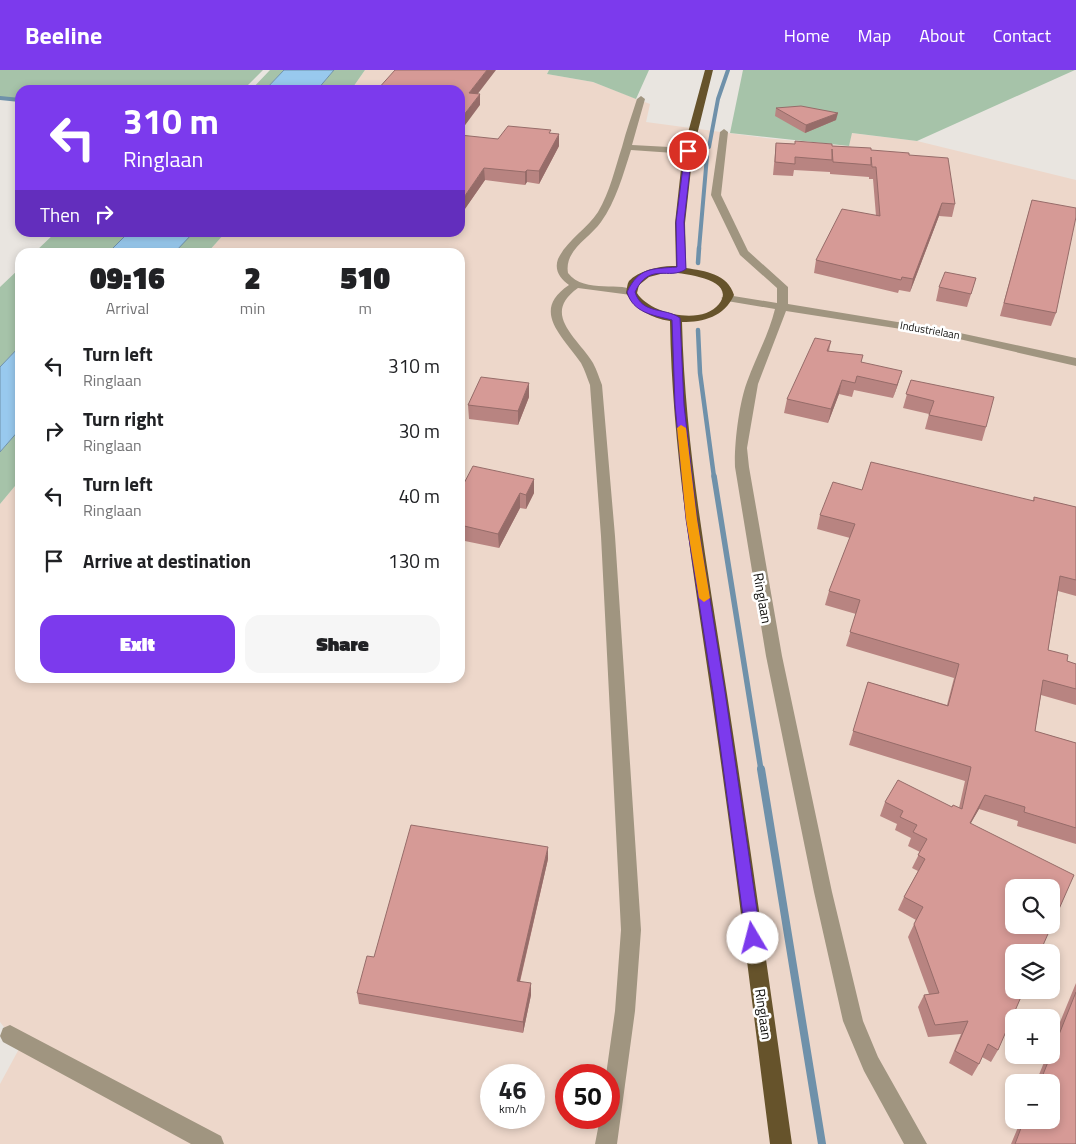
<!DOCTYPE html>
<meta charset="utf-8">
<style>
:root{--surface:#fff;--page:#f6f6f6;--text:#202124;--muted:#757577;--accent:#7c3aed}
body{margin:0;font-family:"Titillium Web",sans-serif;background:var(--page);color:var(--text);height:100vh;display:flex;flex-direction:column;font-size:19px;white-space:nowrap}
*{box-sizing:border-box;margin:0}
p{font-size:16px;color:var(--muted)}
.icon{flex:none;width:28px;height:28px;fill:none;stroke:currentColor;stroke-width:2;stroke-linecap:round;stroke-linejoin:round}
.map{position:relative;flex:1;overflow:hidden}
.sheet{position:absolute;left:15px;top:178px;width:450px;height:435px;display:flex;flex-direction:column;background:var(--surface);border-radius:15px;box-shadow:0 2px 8px #0003}
.sheet>*{flex:none}
.hud{position:absolute;left:15px;top:15px;width:450px;height:152px;border-radius:15px;box-shadow:0 2px 8px #0003;background:#7c3aed;color:#fff;overflow:hidden}
.controls{position:absolute;left:1005px;top:809px;display:grid;gap:10px}
.controls a{display:grid;place-items:center;width:55px;height:55px;border-radius:10px;background:var(--surface);box-shadow:0 2px 8px #0003;font-size:25px}
.speed{position:absolute;left:480px;top:994px;display:flex;gap:10px;font-size:25px;font-weight:700;text-align:center}
.speed>*{display:grid;place-content:center;width:65px;height:65px;border-radius:50%;background:var(--surface);box-shadow:0 2px 8px #0003;line-height:1}
.speed small{font-size:12px;font-weight:400}
.speed .limit{border:8px solid #d22;background:#fff;color:#111}
.pin{position:absolute;display:grid;place-items:center;width:42px;height:42px;color:#fff;margin:-21px;border:2px solid #fff;border-radius:50%;box-shadow:0 1px 5px #0007}
.me{position:absolute;width:55px;margin:-28px;rotate:352deg;stroke-linejoin:round;filter:drop-shadow(0 0 4px #0008)}
.turn{display:flex;align-items:center;gap:18px;height:105px;padding:0 25px;font-size:22px}
.turn .icon{width:65px;height:65px;stroke-width:2.5}
.turn b{display:block;font-size:35px;line-height:42px}
.then{display:flex;align-items:center;height:48px;padding:0 25px;background:#0003;gap:10px;font-size:19px}
.eta{display:flex;justify-content:space-evenly;align-items:center;height:85px;text-align:center}
.eta b{font-size:30px;font-weight:800;line-height:35px}
.action{display:flex;gap:10px;margin-top:auto;padding:10px 25px}
.action a{flex:1;height:58px;border-radius:15px;background:var(--accent);color:#fff;font-size:20px;font-weight:800;line-height:58px;text-align:center}
.action a+a{background:var(--page);color:var(--text)}
ul{padding:0;list-style:none}
li{display:flex;align-items:center;gap:15px;height:65px;padding:0 25px}
li div{flex:1}
li b{display:block;font-size:19px}
li em{font-style:normal}
header{display:flex;align-items:center;gap:30px;box-sizing:border-box;height:70px;padding:0 25px;background:var(--accent);color:#fff}
header strong{font-size:24px}
nav{display:flex;gap:28px;margin-inline-start:auto;font-size:18px}
.map>svg:first-child{display:block}
.industrial{fill:#edd7ca;fill-rule:evenodd}
.green{fill:#a6c3a9}
.water{fill:#98c9ee;stroke:#6f91aa}
.lines{fill:none;stroke-linecap:round;stroke-linejoin:round}
.stream-far3{stroke:#6f91aa;stroke-width:4}
.stream-far2{stroke:#6f91aa;stroke-width:4.5}
.stream-far1{stroke:#6f91aa;stroke-width:5.5}
.stream{stroke:#6f91aa;stroke-width:8}
.minor{fill:#a09580;fill-rule:evenodd}
.major{fill:#66532b;fill-rule:evenodd}
.wall{fill:#b88481}
.shaded-wall{fill:#966c69}
.building{fill:#d69a96;stroke:#966c69;fill-rule:evenodd}
.route{fill:#7c3aed;stroke:#51269a}
.slow{fill:#f59e0b}
.labels{text-anchor:middle;dominant-baseline:central;stroke-width:5;stroke-linejoin:round;paint-order:stroke}
.far-street-label{font-size:11px;fill:#100f0d;stroke:#fff}
.street-label{font-size:14px;fill:#100f0d;stroke:#fff}
</style>
<header>
<strong>Beeline</strong>
<nav><a>Home</a><a>Map</a><a>About</a><a>Contact</a></nav>
</header>
<div class="map">
<svg width="1076" height="1074" viewBox="0 0 1076 1074">
<rect width="100%" height="100%" fill="#e9e5e0"/>
<path class="industrial" d="M365 0H549L547 4 593 12 650 34 646 52 765 68 849 76 851 63 917 71 1076 110V1074H0V1014L20 977 0 952V434L20 410V608H460V182H208L225 163 460 162V20H351ZM1014 818H1051V855H1014ZM1014 882H1051V920H1014ZM1014 948H1051V985H1014ZM491 1005H534V1048H491ZM566 1005H609V1048H566ZM1014 1012H1051V1050H1014Z"/>
<path class="green" d="M0 0H263L243 20H20V31L0 28Z
M270 0H284L265 20H251Z
M334 0H365L351 20H317Z
M549 0H649L636 29 593 12 547 4Z
M743 0H1075L917 71 852 63 849 76 730 63Z
M193 162H225V163L208 182H175Z
M55 163V162L129 163 109 182H35Z
M20 198V276L0 297V217Z
M20 359V410L0 434V382Z"/>
<path class="water" d="M284 0H334L317 20H265Z
M129 162H193V163L175 182H109Z
M20 276V359L0 382V297Z"/>
<g class="lines">
<path class="stream-far3" d="M0 28 20 30
M709 77 718 29 728 0
M699 179 707 86"/>
<path class="stream-far2" d="M698 193 699 178
M698 260 700 303 714 407"/>
<path class="stream-far1" d="M714 406 761 700"/>
<path class="stream" d="M761 699 822 1074"/>
<path class="minor" d="M641 26 645 29 632 75 688 78 693 81 688 84 631 80C623 105 616 131 601 152 590 168 564 180 568 203 585 225 623 210 636 222L631 225 578 218C541 244 577 267 593 293 597 300 599 308 602 315L615 466 641 860 635 941 617 1074H595L600 1048H609V1005H606L615 941 621 860 601 466 590 315C587 308 585 300 581 293 563 266 530 241 569 215 560 209 554 200 558 189 567 170 587 159 598 142 610 122 615 98 622 77 626 61 632 45 637 29Z
M724 59 728 62 721 125 748 181 788 217V234L946 260 1076 288V296L946 266 786 241 758 314 747 378 749 397 782 586 832 822 863 951 878 987 927 1074H904L864 1001 843 951 814 822 766 586 735 397C734 375 739 333 747 312 756 287 769 264 775 239L727 231 721 228 727 225 777 233V218L740 185 711 125 720 62Z
M10 955 221 1066 224 1074H191L3 972 0 966 3 958Z"/>
<path class="major" d="M705 0H713L693 81 685 153 686 198C705 201 728 204 734 225 724 247 704 252 682 252 685 378 708 500 727 624 750 774 771 924 792 1074H770C751 924 733 773 711 623 693 499 672 376 670 251 651 248 636 240 626 223 627 219 627 214 629 211 639 200 662 195 676 196L675 153 683 81ZM668 202C682 203 738 209 719 234 702 256 650 244 637 223L639 215 649 207Z"/>
</g>
<path class="wall" d="M776 38 836 50 805 63 775 46Z
M551 63 559 76 539 114 527 112 525 115 485 110 460 146 498 69Z
M776 73 832 76 909 85 955 134 952 147 939 146 910 222 899 220 898 223 814 203 816 190 876 146 873 109H869V105V107L830 104V99V102L794 100 793 106 773 105Z
M1032 130 1056 243 1051 256 1000 246Z
M976 208 967 237 936 231 939 217Z
M831 271 829 281 861 292 898 314 893 328 854 320 852 327 839 324 828 353 784 343 787 329Z
M911 310 986 357 982 371 925 359 929 344 903 338Z
M529 327 518 355 469 349 468 335Z
M534 409V423L526 439 520 438 499 478 460 470V421Z
M862 420 1033 431 1034 427 1076 437V526L1058 521 1048 580 1067 591 1076 594V635L1041 625 1035 661 1076 673V774L1017 756 1018 751 979 739 970 754 998 980 991 992 982 987 979 994 972 1006 949 993 961 964 928 967 918 937 924 925 929 924 908 867 916 850 898 840 904 827 918 801 912 798 920 782 908 776 911 768 895 760 897 754 880 746 885 732 959 738 965 711 849 675 868 612 947 635 954 608 846 576 856 544 825 535 829 521 850 468 817 459 820 445Z
M548 789 520 912 531 925 523 963 359 934 357 923 374 887Z
M1076 913V1074H1011L1021 1050H1051V1012H1036L1047 985H1051V974Z"/>
<path class="shaded-wall" d="M487 0H496L470 34 469 23Z
M480 24V35L460 62V50Z
M838 43 836 50 805 63 806 55Z
M559 64V76L539 114V101Z
M484 98 485 110 460 146V133Z
M527 100V112L525 115V102Z
M942 133 939 146 910 222 913 209Z
M902 301 898 314 893 328 897 315Z
M842 310 839 324 828 353 831 339Z
M529 313V327L518 355V341Z
M534 409V423L526 439V425Z
M520 423V438L499 478 498 464Z
M985 725 979 739 963 767 970 753Z
M548 777V789L517 923V911Z
M531 913V925L523 963V952Z"/>
<path class="building" d="M395 0H487L469 23 480 24 460 50V20H377Z
M801 36 838 43 806 55 776 38Z
M508 56 551 60 549 63 559 64 539 101 527 100 525 102 484 98 460 133V65L498 69Z
M795 71 832 74V76L871 78V80L909 83V85L948 88 955 134 942 133 913 209 902 207 901 210 816 190 842 139 880 146 876 97H872L871 87V95L833 92 832 79V90L795 87V94L775 92 776 73 795 74Z
M1032 130 1076 138V147L1056 243 1004 233Z
M945 202 976 208 971 224 939 217Z
M815 268 831 271 827 281 863 285 861 292 902 301 897 315 857 306 855 313 842 310 831 339 787 329Z
M481 307 529 313 518 341 468 335Z
M911 310 994 327 986 357 929 345 934 331 906 324Z
M871 392 1034 431V427L1076 437V510L1060 506 1048 580 1068 585 1067 591 1076 594V619L1043 610 1035 661 1076 673V758L1024 742 1025 737 985 725 970 753 1074 805 1040 882H1014V920H1024L998 980 988 974 979 994 955 981 968 951 935 955 924 925 939 923 914 854 923 837 904 827 925 789 918 785 927 769 913 762 917 755 900 747 903 741 885 732 898 710 952 737 953 735 962 739 971 697 853 661 868 612 948 636 959 594 850 562 860 530 829 521 855 454 820 445 833 412 862 420ZM1014 818H1051V855H1014Z
M473 396 534 409 526 425 520 423 498 464 460 455V421Z
M411 755 548 777 517 911 531 913 523 952 357 923 367 886 374 887Z
M1076 922V1074H1015L1024 1050H1051V1012H1040Z"/>
<path class="route" d="M688 79 692 81 684 152 686 199C669 211 650 191 635 222 642 245 665 237 680 248L684 335 697 449 725 622 761 868 758 873 753 875 748 873 746 868 713 622 686 449 675 335 672 250C653 245 633 243 627 222 639 197 652 199 677 197L676 152 685 81Z"/>
<path class="slow" d="M681 355 686 358 697 449 710 528 704 532 699 528 686 449 677 358Z"/>
<g class="labels">
<g class="far-street-label">
<text transform="translate(930 260) rotate(10)">Industrielaan</text>
</g>
<g class="street-label">
<text transform="translate(763 528) rotate(80)">Ringlaan</text>
<text transform="translate(764 944) rotate(82)">Ringlaan</text>
</g>
</g>
</svg>
<div class="controls">
<a><svg class="icon" aria-label="search" viewBox="0 0 24 24"><circle cx="10" cy="10" r="6"/><path d="M15 15l6 6"/></svg></a>
<a><svg class="icon" aria-label="layers" viewBox="0 0 24 24"><path d="M12 4l9 5-9 5-9-5zM3 14l9 5 9-5"/></svg></a>
<a>+</a>
<a>−</a>
</div>
<div class="speed"><div>46<small>km/h</small></div><div class="limit">50</div></div>
<div class="pin" style="left:688px;top:81px;background:#d93025"><svg class="icon" aria-label="arrive" viewBox="0 0 24 24"><path d="M6 21V4h12l-3 4 3 4H6"/></svg></div>
<svg class="me" style="left:753px;top:868px" viewBox="-20 -20 40 40"><circle r="19" fill="#fff"/><path d="M0-13L10 11 0 6-10 11z" fill="#7c3aed"/></svg>
<div class="hud">
<div class="turn"><svg class="icon" aria-label="left" viewBox="0 0 24 24"><path d="M17 20v-9H6M10 6l-5 5 5 5"/></svg><div><b>310 m</b>Ringlaan</div></div>
<div class="then">Then<svg class="icon" aria-label="right" viewBox="0 0 24 24"><path d="M7 20v-9h11M14 6l5 5-5 5"/></svg></div>
</div>
<section class="sheet">
<div class="eta">
<div><b>09:16</b><p>Arrival</p></div>
<div><b>2</b><p>min</p></div>
<div><b>510</b><p>m</p></div>
</div>
<ul>
<li><svg class="icon" aria-label="left" viewBox="0 0 24 24"><path d="M17 20v-9H6M10 6l-5 5 5 5"/></svg><div><b>Turn left</b><p>Ringlaan</p></div><em>310 m</em></li>
<li><svg class="icon" aria-label="right" viewBox="0 0 24 24"><path d="M7 20v-9h11M14 6l5 5-5 5"/></svg><div><b>Turn right</b><p>Ringlaan</p></div><em>30 m</em></li>
<li><svg class="icon" aria-label="left" viewBox="0 0 24 24"><path d="M17 20v-9H6M10 6l-5 5 5 5"/></svg><div><b>Turn left</b><p>Ringlaan</p></div><em>40 m</em></li>
<li><svg class="icon" aria-label="arrive" viewBox="0 0 24 24"><path d="M6 21V4h12l-3 4 3 4H6"/></svg><div><b>Arrive at destination</b></div><em>130 m</em></li>
</ul>
<div class="action"><a>Exit</a><a>Share</a></div>
</section>
</div>
